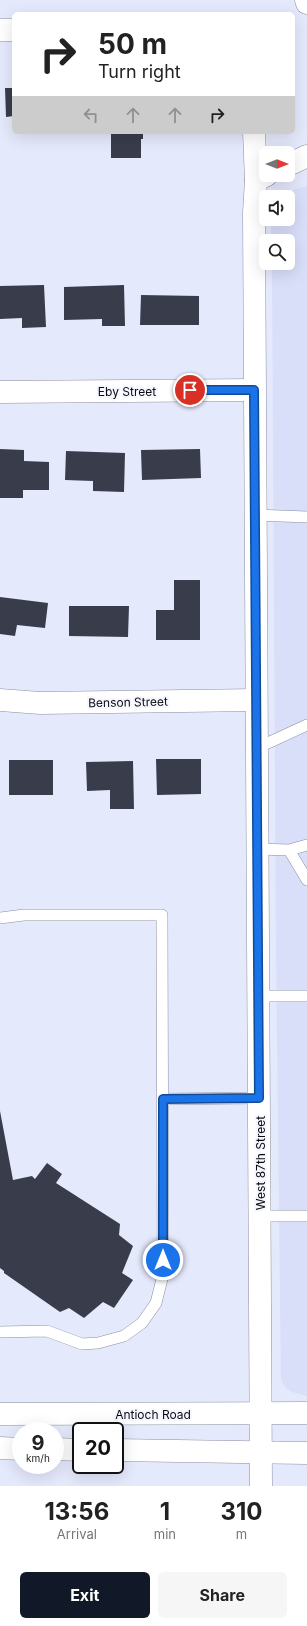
<!DOCTYPE html>
<style>
:root{--surface:#fff;--page:#f6f6f6;--text:#222;--muted:#767676;--accent:#111827}
body{margin:0;font-family:Inter,sans-serif;background:var(--page);color:var(--text);height:100vh;display:flex;flex-direction:column;font-size:15px;white-space:nowrap}
*{box-sizing:border-box;margin:0}
p{font-size:13px;color:var(--muted)}
.icon{flex:none;width:22px;height:22px;fill:none;stroke:currentColor;stroke-width:2;stroke-linecap:round;stroke-linejoin:round}
.map{position:relative;height:1486px;overflow:hidden}
.drawer{display:flex;flex-direction:column;background:var(--surface);flex:1}
.drawer>*{flex:none}
.hud{position:absolute;left:12px;top:12px;width:283px;height:122px;border-radius:6px;box-shadow:0 4px 16px #0002;background:#fff;color:var(--text);overflow:hidden}
.needle{width:26px;rotate:90deg}
.fabs{position:absolute;left:259px;top:146px;display:grid;gap:8px}
.fabs a{display:grid;place-items:center;width:36px;height:36px;border-radius:6px;background:var(--surface);box-shadow:0 4px 16px #0002;font-size:20px}
.speed{position:absolute;left:12px;top:1422px;display:flex;gap:8px;font-size:20px;font-weight:700;text-align:center}
.speed>*{display:grid;place-content:center;width:52px;height:52px;border-radius:50%;background:var(--surface);box-shadow:0 4px 16px #0002;line-height:1}
.speed small{font-size:10px;font-weight:400}
.speed .limit{border:2px solid #111;border-radius:6px;background:#fff;color:#111}
.pin{position:absolute;display:grid;place-items:center;width:34px;height:34px;color:#fff;margin:-17px;border:2px solid #fff;border-radius:50%;box-shadow:0 1px 4px #0007}
.me{position:absolute;width:44px;margin:-22px;rotate:0deg;stroke-linejoin:round;filter:drop-shadow(0 0 3px #0008)}
.turn{display:flex;align-items:center;gap:14px;height:84px;padding:0 20px;font-size:18px}
.turn .icon{width:52px;height:52px;stroke-width:2.5}
.turn b{display:block;font-size:28px;line-height:34px}
.lanes{display:flex;align-items:center;height:38px;padding:0 20px;background:#0003;justify-content:center;gap:20px;direction:ltr}
.lanes .off{opacity:.35}
.eta{display:flex;justify-content:space-evenly;align-items:center;height:68px;text-align:center}
.eta b{font-size:24px;font-weight:700;line-height:28px}
.action{display:flex;gap:8px;margin-top:auto;padding:8px 20px}
.action a{flex:1;height:46px;border-radius:6px;background:var(--accent);color:#fff;font-size:16px;font-weight:700;line-height:46px;text-align:center}
.action a+a{background:var(--page);color:var(--text)}
.map>svg:first-child{display:block}
.built{fill:#d9def9}
.building{fill:#393c4b}
.lines{fill:none;stroke-linecap:round;stroke-linejoin:round}
.service-casing{stroke:#8b8fa0;stroke-width:12}
.minor-casing{stroke:#8b8fa0;stroke-width:23}
.tertiary-casing{stroke:#8b8fa0;stroke-width:23}
.secondary-casing{stroke:#8b8fa0;stroke-width:23}
.service{stroke:#fff;stroke-width:11}
.minor{stroke:#fff;stroke-width:22}
.tertiary{stroke:#fff;stroke-width:22}
.secondary{stroke:#fff;stroke-width:22}
.route-casing{stroke:#114b97;stroke-width:10}
.route{stroke:#1a73e8;stroke-width:7}
.labels{text-anchor:middle;dominant-baseline:central;stroke-width:4;stroke-linejoin:round;paint-order:stroke}
.street-label{font-size:12px;fill:#0a0b11;stroke:#f5f6fe}
</style>
<div class="map">
<svg width="307" height="1486" viewBox="0 0 307 1486">
<rect width="100%" height="100%" fill="#e5e9fc"/>
<path class="built" d="M307 186V1396L292 1392 286 1388 281 1380 276 948 272 263H288V241H271V219H288V197H283L295 189Z"/>
<path class="building" d="M5 88H14V116L6 117Z
M111 132H143V139H141V158H111Z
M44 285 46 327 22 328V318L0 319V286Z
M124 285 125 326H102V319L64 320V287Z
M141 295 199 296V325H140Z
M0 449 24 450V461L49 462V490H23V498H0Z
M200 449 201 478 142 480 141 450Z
M66 451 125 453 124 492 93 491V481L65 480Z
M174 580H200V640H156V610H174Z
M0 597 48 603 45 628 17 625 15 636 0 634Z
M69 606H129L128 637 69 636Z
M156 759H201V794L157 795Z
M9 760H53V795H9Z
M133 761 134 809H110V790L87 791 86 762Z
M0 1111 13 1180 32 1176 35 1179 47 1163 62 1174 56 1183 120 1224 119 1235 133 1246 122 1273 133 1280 114 1308 103 1302 84 1318 69 1308 60 1312 4 1273V1271L0 1268Z"/>
<g class="lines">
<defs>
<path id="service" d="M255 515 307 517
M257 748 307 725
M257 849 289 850 307 845
M289 850 307 880
M0 918 24 915H162L163 1275 156 1303 142 1323 124 1336 98 1343 82 1344 47 1331 0 1332
M259 996H307
M163 1099 259 1098
M260 1216H307"/>
<path id="minor" d="M0 30H14
M254 132 256 180
M0 392 254 390
M0 700 40 703 256 700"/>
<path id="tertiary" d="M288 165 307 156
M261 1486 254 213 256 180 267 175"/>
<path id="secondary" d="M306 0 307 3
M0 1414 307 1413
M0 1448 21 1449
M55 1449 81 1450
M115 1450 307 1453"/>
</defs>
<use href="#service" class="service-casing"/>
<use href="#minor" class="minor-casing"/>
<use href="#tertiary" class="tertiary-casing"/>
<use href="#secondary" class="secondary-casing"/>
<use href="#service" class="service"/>
<use href="#minor" class="minor"/>
<use href="#tertiary" class="tertiary"/>
<use href="#secondary" class="secondary"/>
</g>
<g class="lines">
<defs>
<path id="route" d="M163 1260V1099L259 1098 254 390H190"/>
</defs>
<use href="#route" class="route-casing"/>
<use href="#route" class="route"/>
</g>
<g class="labels">
<g class="street-label">
<text x="127" y="391">Eby Street</text>
<text transform="translate(128 702) rotate(-1)">Benson Street</text>
<text transform="translate(260 1163) rotate(-90)">West 87th Street</text>
<text x="153" y="1414">Antioch Road</text>
</g>
</g>
</svg>
<div class="fabs">
<a><svg class="needle" viewBox="-14 -14 28 28"><path d="M0-13l5 13h-10z" fill="#e53935"/><path d="M0 13l5-13h-10z" fill="#767676"/></svg></a>
<a><svg class="icon" aria-label="sound" viewBox="0 0 24 24"><path d="M4 9h4l5-4v14l-5-4H4zM17 9q2 3 0 6"/></svg></a>
<a><svg class="icon" aria-label="search" viewBox="0 0 24 24"><circle cx="10" cy="10" r="6"/><path d="M15 15l6 6"/></svg></a>
</div>
<div class="speed"><div>9<small>km/h</small></div><div class="limit">20</div></div>
<div class="pin" style="left:190px;top:390px;background:#d93025"><svg class="icon" aria-label="arrive" viewBox="0 0 24 24"><path d="M6 21V4h12l-3 4 3 4H6"/></svg></div>
<svg class="me" style="left:163px;top:1260px" viewBox="-20 -20 40 40"><circle r="17" fill="#1a73e8" stroke="#fff" stroke-width="3"/><path d="M0-11L8 9 0 5-8 9z" fill="#fff"/></svg>
<div class="hud">
<div class="turn"><svg class="icon" aria-label="right" viewBox="0 0 24 24"><path d="M7 20v-9h11M14 6l5 5-5 5"/></svg><div><b>50 m</b>Turn right</div></div>
<div class="lanes"><svg class="icon off" aria-label="left" viewBox="0 0 24 24"><path d="M17 20v-9H6M10 6l-5 5 5 5"/></svg><svg class="icon off" aria-label="ahead" viewBox="0 0 24 24"><path d="M12 20V5M6 11l6-6 6 6"/></svg><svg class="icon off" aria-label="ahead" viewBox="0 0 24 24"><path d="M12 20V5M6 11l6-6 6 6"/></svg><svg class="icon" aria-label="right" viewBox="0 0 24 24"><path d="M7 20v-9h11M14 6l5 5-5 5"/></svg></div>
</div>
</div>
<section class="drawer">
<div class="eta">
<div><b>13:56</b><p>Arrival</p></div>
<div><b>1</b><p>min</p></div>
<div><b>310</b><p>m</p></div>
</div>
<div class="action"><a>Exit</a><a>Share</a></div>
</section>
